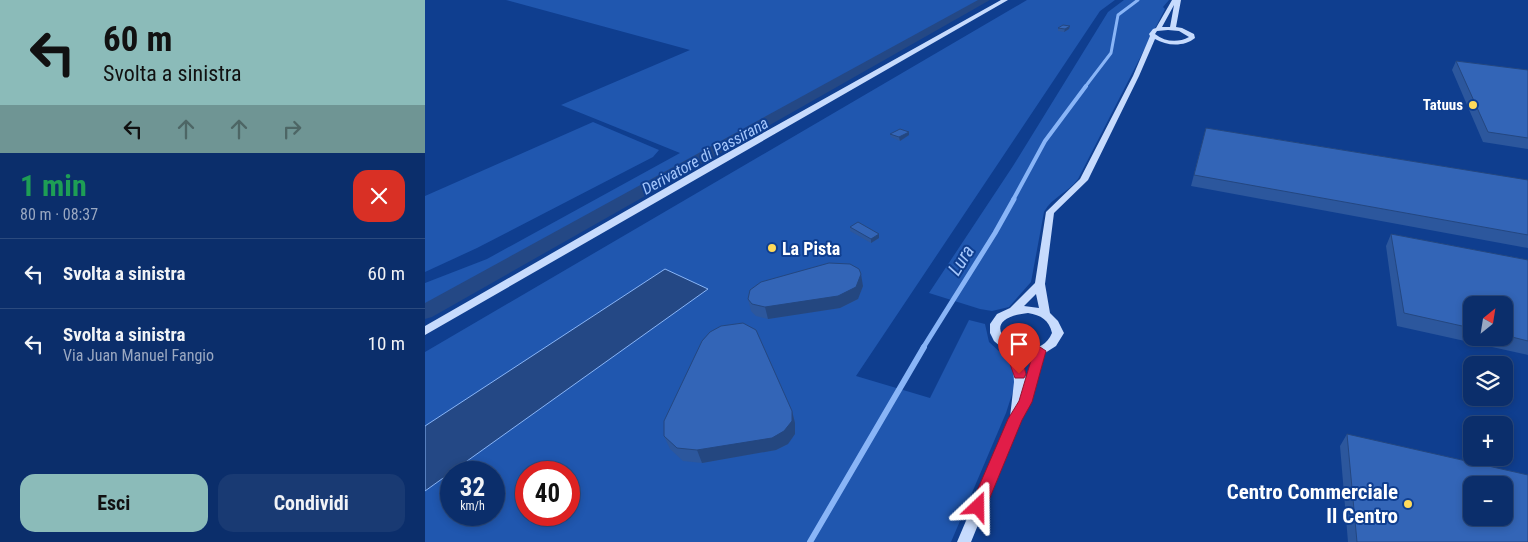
<!DOCTYPE html>
<html lang="it">
<meta charset="utf-8">
<style>
:root{--surface:#0b2e6b;--page:#193a73;--text:#f1f3f6;--muted:#9aa8c1;--line:#2b4a7e;--accent:#8bbbb9}
body{margin:0;font-family:"Roboto Condensed",sans-serif;background:var(--page);color:var(--text);height:100vh;display:flex;flex-direction:column;font-size:19px;white-space:nowrap}
*{box-sizing:border-box;margin:0}
p{font-size:16px;color:var(--muted)}
.icon{flex:none;width:28px;height:28px;fill:none;stroke:currentColor;stroke-width:2;stroke-linecap:round;stroke-linejoin:round}
.map{position:relative;flex:1;overflow:hidden}
.panel{display:flex;flex-direction:column;background:var(--surface);width:425px}
.panel>*{flex:none}
.top-card{background:#8bbbb9;color:#111;overflow:hidden}
.needle{width:32px;rotate:30deg}
.buttons{position:absolute;left:1038px;top:296px;display:grid;gap:10px}
.buttons a{display:grid;place-items:center;width:50px;height:50px;border-radius:10px;background:var(--surface);box-shadow:0 2px 8px #0003,0 0 0 1px var(--line);font-size:25px}
.speed{position:absolute;left:15px;top:461px;display:flex;gap:10px;font-size:25px;font-weight:700;text-align:center}
.speed>*{display:grid;place-content:center;width:65px;height:65px;border-radius:50%;background:var(--surface);box-shadow:0 2px 8px #0003,0 0 0 1px var(--line);line-height:1}
.speed small{font-size:12px;font-weight:400}
.speed .limit{border:8px solid #d22;background:#fff;color:#111}
.pin{position:absolute;display:grid;place-items:center;width:42px;height:42px;color:#fff;margin:-51px -21px;border-radius:50% 50% 50% 0;rotate:-45deg;box-shadow:0 0 5px #0007}
.pin .icon{rotate:45deg}
.me{position:absolute;width:55px;margin:-28px;rotate:23deg;stroke-linejoin:round;filter:drop-shadow(0 0 4px #0008)}
.turn{display:flex;align-items:center;gap:18px;height:105px;padding:0 20px;font-size:22px}
.turn .icon{width:65px;height:65px;stroke-width:2.5}
.turn b{display:block;font-size:35px;line-height:42px}
.lanes{display:flex;align-items:center;height:48px;padding:0 20px;background:#0003;justify-content:center;gap:25px;direction:ltr}
.lanes .off{opacity:.35}
.round{display:grid;place-items:center;flex:none;width:52px;height:52px;border-radius:15px;background:var(--page)}
.head{display:flex;align-items:center;justify-content:space-between;height:85px;padding:0 20px}
h1{font-size:30px;font-weight:700;line-height:38px;color:#1e9e55}
.cta{display:flex;gap:10px;margin-top:auto;padding:10px 20px}
.cta a{flex:1;height:58px;border-radius:15px;background:var(--accent);color:#111;font-size:20px;font-weight:700;line-height:58px;text-align:center}
.cta a+a{background:var(--page);color:var(--text)}
ul{padding:0;list-style:none}
li{display:flex;align-items:center;gap:15px;height:70px;padding:0 20px;border-top:1px solid var(--line)}
li div{flex:1}
li b{display:block;font-size:19px}
li em{font-style:normal}
main{display:flex;flex:1;min-height:0}
.map>svg:first-child{display:block}
.green{fill:#2057af;fill-rule:evenodd}
.water{fill:#244885;stroke:#89b5f7}
.lines{fill:none;stroke-linecap:round;stroke-linejoin:round}
.stream-far3{stroke:#89b5f7;stroke-width:3}
.stream-far2{stroke:#89b5f7;stroke-width:4}
.stream-far1{stroke:#89b5f7;stroke-width:5}
.stream{stroke:#89b5f7;stroke-width:6}
.canal{fill:#244885;fill-rule:evenodd}
.secondary{fill:#c7dbfd;fill-rule:evenodd}
.wall{fill:#2c579d;fill-rule:evenodd}
.shaded-wall{fill:#244780}
.building{fill:#3365b7;stroke:#244780;fill-rule:evenodd}
.route{fill:#e11d48;stroke:#92132f}
.poi-dot{fill:#ffda5a;stroke:#0f3e8f;stroke-width:2}
.labels{text-anchor:middle;dominant-baseline:central;stroke-width:4;stroke-linejoin:round;paint-order:stroke}
.far-poi-label{font-size:15px;font-weight:bold;fill:#fff;stroke:#0f3e8f;text-anchor:end}
.far-water-label{font-size:16px;font-style:italic;fill:#a4c6fb;stroke:#0f3e8f}
.poi-label{font-size:18px;font-weight:bold;fill:#fff;stroke:#0f3e8f;text-anchor:start}
.water-label{font-size:19px;font-style:italic;fill:#a4c6fb;stroke:#0f3e8f}
.near-poi-label{font-size:21px;font-weight:bold;fill:#fff;stroke:#0f3e8f;text-anchor:end}
</style>
<main>
<section class="panel">
<div class="top-card">
<div class="turn"><svg class="icon" aria-label="left" viewBox="0 0 24 24"><path d="M17 20v-9H6M10 6l-5 5 5 5"/></svg><div><b>60 m</b>Svolta a sinistra</div></div>
<div class="lanes"><svg class="icon" aria-label="left" viewBox="0 0 24 24"><path d="M17 20v-9H6M10 6l-5 5 5 5"/></svg><svg class="icon off" aria-label="ahead" viewBox="0 0 24 24"><path d="M12 20V5M6 11l6-6 6 6"/></svg><svg class="icon off" aria-label="ahead" viewBox="0 0 24 24"><path d="M12 20V5M6 11l6-6 6 6"/></svg><svg class="icon off" aria-label="right" viewBox="0 0 24 24"><path d="M7 20v-9h11M14 6l5 5-5 5"/></svg></div>
</div>
<div class="head"><div><h1>1 min</h1><p>80 m · 08:37</p></div><a class="round" style="background:#d93025;color:#fff"><svg class="icon" aria-label="close" viewBox="0 0 24 24"><path d="M6 6l12 12M18 6L6 18"/></svg></a></div>
<ul>
<li><svg class="icon" aria-label="left" viewBox="0 0 24 24"><path d="M17 20v-9H6M10 6l-5 5 5 5"/></svg><div><b>Svolta a sinistra</b></div><em>60 m</em></li>
<li><svg class="icon" aria-label="left" viewBox="0 0 24 24"><path d="M17 20v-9H6M10 6l-5 5 5 5"/></svg><div><b>Svolta a sinistra</b><p>Via Juan Manuel Fangio</p></div><em>10 m</em></li>
</ul>
<div class="cta"><a>Esci</a><a>Condividi</a></div>
</section>
<div class="map">
<svg width="1103" height="542" viewBox="0 0 1103 542">
<rect width="100%" height="100%" fill="#0f3e8f"/>
<path class="green" d="M81 0H557L0 305V283L62 259 255 153 136 105 265 50Z
M602 0H690L675 11 431 376 505 398 544 320 560 324 564 342 589 365 590 385 581 413 526 542H0V352ZM26 472H69V515H26ZM101 472H144V515H101Z
M699 0H744L738 7 740 9 653 179C644 192 627 197 619 212L606 282 584 307 567 311 555 309 504 293 588 166 683 12Z
M168 122 234 150 228 157 52 248 0 272V196Z"/>
<path class="water" d="M240 269 283 289 0 491V426Z"/>
<g class="lines">
<path class="stream-far3" d="M660 87 686 53 693 15 713 0"/>
<path class="stream-far2" d="M588 200 620 141 661 86"/>
<path class="stream-far1" d="M498 348 570 233 589 199"/>
<path class="stream" d="M385 542 499 347"/>
<path class="canal" d="M553 0H565L7 317 0 319V303Z"/>
<path class="secondary" d="M576 0H583L0 335V326L286 162Z
M747 0H756L751 27 757 28 769 34 770 38C759 47 742 46 730 39L714 76 663 180 629 213 620 284 625 313 633 321 639 333 631 346 620 353 606 402 596 420 546 542H532L585 417 589 382 588 365 582 352 569 341 565 333V324L572 314 585 308 610 283 621 212 655 179 708 76 725 36 724 34 728 29 731 28ZM749 5 745 27H737ZM743 30 754 31 764 37C753 43 740 42 730 34L732 31ZM611 294 614 308 599 306ZM603 313C616 315 624 320 627 333 609 375 536 320 603 313ZM596 356H608L601 380 599 365Z"/>
</g>
<path class="wall" d="M645 26 644 29 639 32 633 31V28Z
M1031 61 1103 70V149L1058 142 1027 70Z
M781 128 1103 180V248L766 186Z
M465 134 484 135 475 141 466 137Z
M425 227 454 238 446 243 425 231Z
M966 234 1103 260V355L972 326 961 246ZM1046 305H1079V338H1046Z
M438 286 433 299 415 308 343 319 331 316 326 311 323 299Z
M367 411 370 423V434L363 444 351 450 277 463 258 461 245 449 239 436Z
M922 434 1103 542H923L915 446Z"/>
<path class="shaded-wall" d="M645 26 644 29 639 32 640 29Z
M484 132V135L475 141 474 137Z
M454 234V238L446 243V239Z
M436 274 438 286 433 299 415 308 343 319 340 307Z
M367 411 370 423V434L363 444 351 450 277 463 272 450Z"/>
<path class="building" d="M638 25 645 26 640 29 633 28Z
M1031 61 1103 70V138L1063 132Z
M781 128 1103 180V235L769 175Z
M475 129 484 132 474 137 465 134Z
M433 222 454 234 446 239 425 227Z
M966 234 1103 260V341L1079 335V305H1046V328L979 313Z
M404 263 425 264 434 269 436 274 431 287 413 296 340 307 327 304 323 299 325 290 336 282Z
M318 323 331 330 367 411V421L359 431 347 438 272 450 252 448 239 436V421L277 341 285 332 296 326Z
M922 434 1103 475V542H932ZM1046 485H1079V518H1046Z"/>
<path class="route" d="M587 345 605 348 615 347 621 351 607 402 597 420 559 512 553 514 548 512 545 507 583 419 594 401 607 357 596 356 601 374 599 378H590L580 350Z"/>
<g class="poi-dot">
<circle cx="1048" cy="105" r="5"/>
<circle cx="347" cy="248" r="5"/>
<circle cx="983" cy="504" r="5"/>
</g>
<g class="labels">
<g class="far-poi-label">
<text x="1038" y="105">Tatuus</text>
</g>
<g class="far-water-label">
<text transform="translate(280 156) rotate(-29)">Derivatore di Passirana</text>
</g>
<g class="poi-label">
<text x="357" y="248">La Pista</text>
</g>
<g class="water-label">
<text transform="translate(536 260) rotate(-58)">Lura</text>
</g>
<g class="near-poi-label">
<text x="973" y="492">Centro Commerciale<tspan x="973" dy="24">Il Centro</tspan></text>
</g>
</g>
</svg>
<div class="buttons">
<a><svg class="needle" viewBox="-14 -14 28 28"><path d="M0-13l5 13h-10z" fill="#e53935"/><path d="M0 13l5-13h-10z" fill="#9aa8c1"/></svg></a>
<a><svg class="icon" aria-label="layers" viewBox="0 0 24 24"><path d="M12 4l9 5-9 5-9-5zM3 14l9 5 9-5"/></svg></a>
<a>+</a>
<a>−</a>
</div>
<div class="speed"><div>32<small>km/h</small></div><div class="limit">40</div></div>
<div class="pin" style="left:594px;top:374px;background:#d93025"><svg class="icon" aria-label="arrive" viewBox="0 0 24 24"><path d="M6 21V4h12l-3 4 3 4H6"/></svg></div>
<svg class="me" style="left:553px;top:507px" viewBox="-20 -20 40 40"><path d="M0-17L14 15 0 8-14 15z" fill="#e11d48" stroke="#fff" stroke-width="4"/></svg>
</div>
</main>
